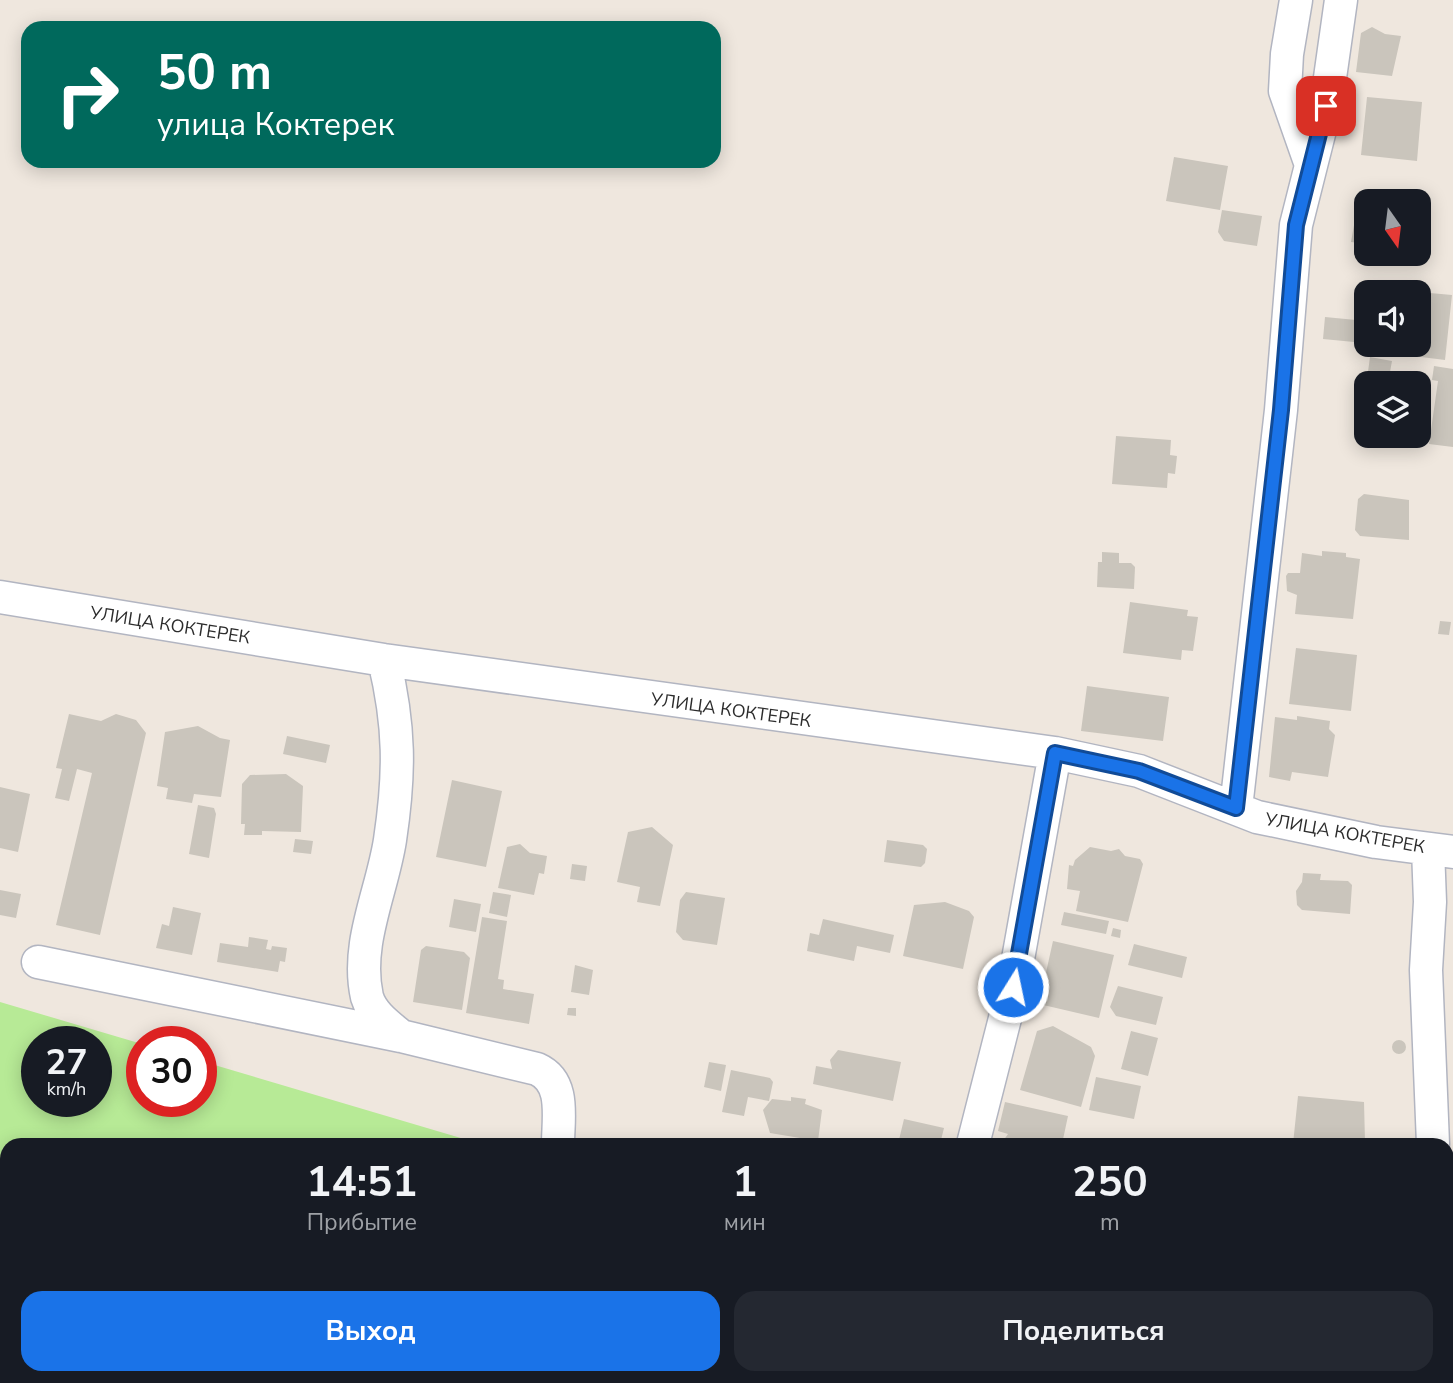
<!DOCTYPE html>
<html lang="ru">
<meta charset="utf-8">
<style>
:root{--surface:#171b24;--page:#242831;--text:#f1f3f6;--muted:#9ea1a6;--accent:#1a73e8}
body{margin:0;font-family:"Nunito Sans",sans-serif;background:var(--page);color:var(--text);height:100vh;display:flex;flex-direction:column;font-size:26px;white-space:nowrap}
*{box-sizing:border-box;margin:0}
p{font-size:23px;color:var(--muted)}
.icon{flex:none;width:38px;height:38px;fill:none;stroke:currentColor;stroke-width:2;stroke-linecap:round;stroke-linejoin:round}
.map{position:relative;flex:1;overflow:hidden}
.panel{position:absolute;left:0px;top:1138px;width:1454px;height:247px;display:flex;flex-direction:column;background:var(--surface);border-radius:21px 21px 0 0;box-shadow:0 4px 18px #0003}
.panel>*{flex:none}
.guide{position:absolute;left:21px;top:21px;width:700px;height:147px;border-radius:21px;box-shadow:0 4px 18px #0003;background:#00695c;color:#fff;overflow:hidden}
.needle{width:46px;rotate:166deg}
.fabs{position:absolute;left:1354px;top:189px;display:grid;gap:14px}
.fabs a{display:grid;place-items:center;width:77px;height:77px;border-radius:14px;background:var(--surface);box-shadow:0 4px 18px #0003;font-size:35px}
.speed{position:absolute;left:21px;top:1026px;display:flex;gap:14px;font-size:35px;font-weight:700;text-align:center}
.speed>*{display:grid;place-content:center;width:91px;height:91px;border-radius:50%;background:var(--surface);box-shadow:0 4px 18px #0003;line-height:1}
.speed small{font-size:18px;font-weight:400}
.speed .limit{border:10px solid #d22;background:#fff;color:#111}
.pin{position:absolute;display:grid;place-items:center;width:60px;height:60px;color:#fff;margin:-30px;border-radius:14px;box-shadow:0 4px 10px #0006}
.me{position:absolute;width:77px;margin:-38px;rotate:10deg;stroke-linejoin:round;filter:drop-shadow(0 0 5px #0008)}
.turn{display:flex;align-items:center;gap:24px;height:147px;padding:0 21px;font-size:32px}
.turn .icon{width:91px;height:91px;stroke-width:2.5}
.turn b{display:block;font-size:49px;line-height:60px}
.eta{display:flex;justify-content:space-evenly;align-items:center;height:119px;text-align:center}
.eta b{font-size:42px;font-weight:700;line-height:49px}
.cta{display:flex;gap:14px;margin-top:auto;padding:14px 21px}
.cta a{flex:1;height:80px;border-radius:21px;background:var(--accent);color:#fff;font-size:28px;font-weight:700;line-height:80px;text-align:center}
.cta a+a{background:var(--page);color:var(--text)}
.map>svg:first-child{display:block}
.green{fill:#b7ea96;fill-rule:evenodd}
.building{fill:#cac5bc}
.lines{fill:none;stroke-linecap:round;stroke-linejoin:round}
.minor-casing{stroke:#b2b5c1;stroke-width:35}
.minor{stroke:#fff;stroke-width:32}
.route-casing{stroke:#114b97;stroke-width:18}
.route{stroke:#1a73e8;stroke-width:12}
.labels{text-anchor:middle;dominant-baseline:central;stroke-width:5;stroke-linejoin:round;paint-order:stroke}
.street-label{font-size:18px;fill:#2c2c2c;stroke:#fff}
</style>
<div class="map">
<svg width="1453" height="1383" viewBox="0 0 1453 1383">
<rect width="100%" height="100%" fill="#efe7de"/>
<path class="green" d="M0 1002 142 1044V1101H201V1061L481 1144H71L43 1138 42 1144H7V1377H18L17 1383H0ZM37 1041H96V1101H37Z"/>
<path class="building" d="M1372 27 1385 34 1401 36 1392 76 1356 72 1361 33Z
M1367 97 1422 102 1417 161 1361 155Z
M1174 157 1228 166 1220 210 1166 201Z
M1359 197 1373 200 1367 201V244L1351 242Z
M1222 210 1262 216 1257 246 1224 241 1218 232Z
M1390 289 1411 291V292H1385Z
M1419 292 1452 295 1445 360 1381 352V347L1375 346 1419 345Z
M1325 317 1356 320 1354 342 1323 339Z
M1370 357 1392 361 1388 383 1367 379Z
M1434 366 1453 369V447L1429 444 1438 381 1432 380Z
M1116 436 1171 440 1170 455 1177 456 1175 474 1168 473 1167 488 1112 484Z
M1364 494 1409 500V540L1360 536 1355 530 1358 499Z
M1322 551 1346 553V557L1360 559 1353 619 1295 614 1297 595 1287 591 1286 576 1288 573H1300L1302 553 1322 556Z
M1102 552 1119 553V563H1131L1135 567 1134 589 1097 587 1098 562H1102Z
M1130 602 1188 610 1187 616 1198 617 1193 651 1182 650 1181 660 1123 653Z
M1440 621 1451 622 1449 635 1438 634Z
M1296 648 1357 655 1351 711 1289 704Z
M1087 686 1169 697 1163 741 1081 731Z
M69 714 101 721 116 714 136 720 146 733 100 935 56 925 92 773 77 769 69 801 55 798 62 769 56 768Z
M1297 716 1330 721 1329 729 1335 735 1328 777 1292 772 1290 781 1269 777 1275 717 1297 720Z
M198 726 220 738 230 740 221 797 194 794 192 803 166 799 168 788 157 786 165 732Z
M287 736 330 745 326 763 283 754Z
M286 774 303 786 301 832 262 831V835H244L245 824H241L242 784 250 775Z
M452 780 502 791 486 867 436 857Z
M0 787 30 794 18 852 0 848Z
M198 805 214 808 216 814 209 858 189 854Z
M652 827 673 845 660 906 637 902 640 887 617 882 628 832Z
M295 839 313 841 311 854 293 852Z
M887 840 923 845 927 849 925 863 921 867 884 862Z
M520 844 530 853 547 856 544 874 539 873 534 895 498 888 507 847Z
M1090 847 1111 851 1119 849 1125 856 1140 859 1143 864 1128 922 1076 911 1080 891 1067 889 1069 865 1073 866 1075 860Z
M572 864 587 866 585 881 570 879Z
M1303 873 1321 874 1320 880 1348 881 1352 885 1350 914 1302 910 1297 905 1296 891 1302 882Z
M0 890 21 894 16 918 0 915Z
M493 892 511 895 507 917 489 913Z
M686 892 725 898 717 945 683 940 676 932 680 900Z
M454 899 481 904 476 932 449 927Z
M945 902 969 911 974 917 963 969 903 956 914 905Z
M173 907 201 913 192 955 156 948 162 924 169 926Z
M1064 912 1109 921 1106 934 1061 925Z
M482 917 507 921 498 979 504 980 503 989 534 994 529 1024 466 1013Z
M823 919 894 935 890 953 857 946 854 961 807 951 810 933 819 935Z
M1113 928 1121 930 1120 938 1111 936Z
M249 937 268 940 266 949 271 950 272 946 287 948 285 962 280 961 278 972 217 962 220 943 248 947Z
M1053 941 1114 955 1099 1018 1039 1004Z
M1134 944 1187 957 1182 978 1128 965Z
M426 946 464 952 470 958 462 1010 413 1002 421 950Z
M575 965 593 970 589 995 571 992Z
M1118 986 1163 997 1156 1025 1116 1016 1110 1007Z
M568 1008H576V1016L567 1015Z
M1053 1026 1091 1047 1095 1056 1081 1107 1020 1090 1037 1031Z
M1131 1031 1158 1038 1148 1076 1121 1069Z
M1392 1047a7 7 0 1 1 14 0a7 7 0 1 1-14 0Z
M838 1050 901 1062 893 1101 813 1084 816 1066 832 1069 830 1060Z
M709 1062 726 1065 721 1091 704 1087Z
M731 1070 770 1078 773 1082 769 1101 748 1097 744 1116 722 1112Z
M1096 1077 1141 1086 1134 1119 1089 1110Z
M1298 1096 1364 1102 1365 1142 1363 1144H1293Z
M791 1097 806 1099 805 1104 822 1110 818 1141 770 1133 763 1110 772 1099 791 1101Z
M1005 1102 1068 1116 1062 1144H1001L1008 1134 998 1131Z
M904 1119 944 1128 940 1144H898Z
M1450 1241H1453V1288L1447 1287Z
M629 1377H694L693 1383H641L628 1381Z
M1012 1377 1025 1383H993L992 1382Z
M1206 1377H1230L1229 1383H1205Z"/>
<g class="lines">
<defs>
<path id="minor" d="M1296 0 1287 54 1285 91 1311 165
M0 597 384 660 1055 753 1139 771 1257 817 1376 842 1453 852
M384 660C400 726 400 773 390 840 382 892 355 944 367 997 372 1014 388 1025 401 1036
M1236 808 1281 410 1296 225 1326 106 1341 0
M1428 849 1430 902 1426 970 1433 1144
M38 962 401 1036 537 1069C566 1082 558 1118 558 1144
M973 1144 1013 987 1055 753
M556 1383V1377
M921 1383 922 1377
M1428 1383V1377"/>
</defs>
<use href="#minor" class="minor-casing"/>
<use href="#minor" class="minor"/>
</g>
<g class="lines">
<defs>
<path id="route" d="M1013 987 1055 753 1139 771 1236 808 1281 410 1296 225 1326 106"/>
</defs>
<use href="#route" class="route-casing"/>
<use href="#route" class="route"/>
</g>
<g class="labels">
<g class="street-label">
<text transform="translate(170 625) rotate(9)">УЛИЦА КОКТЕРЕК</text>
<text transform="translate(731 710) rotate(8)">УЛИЦА КОКТЕРЕК</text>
<text transform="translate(1345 833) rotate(10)">УЛИЦА КОКТЕРЕК</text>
</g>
</g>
</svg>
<div class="fabs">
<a><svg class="needle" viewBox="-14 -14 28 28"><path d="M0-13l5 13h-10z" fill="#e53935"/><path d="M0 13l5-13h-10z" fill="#9ea1a6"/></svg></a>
<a><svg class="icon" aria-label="sound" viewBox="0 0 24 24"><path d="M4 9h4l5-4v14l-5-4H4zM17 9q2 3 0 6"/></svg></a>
<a><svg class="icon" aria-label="layers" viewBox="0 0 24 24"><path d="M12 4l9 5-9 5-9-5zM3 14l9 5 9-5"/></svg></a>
</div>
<div class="speed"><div>27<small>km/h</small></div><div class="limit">30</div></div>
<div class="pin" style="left:1326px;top:106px;background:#d93025"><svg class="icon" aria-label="arrive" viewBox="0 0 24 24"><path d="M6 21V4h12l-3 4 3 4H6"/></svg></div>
<svg class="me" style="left:1013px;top:987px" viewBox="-20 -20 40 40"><circle r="17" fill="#1a73e8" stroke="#fff" stroke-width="3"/><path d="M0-11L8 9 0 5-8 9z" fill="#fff"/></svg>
<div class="guide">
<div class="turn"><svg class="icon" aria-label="right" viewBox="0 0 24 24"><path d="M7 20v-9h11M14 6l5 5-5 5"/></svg><div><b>50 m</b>улица Коктерек</div></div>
</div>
<section class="panel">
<div class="eta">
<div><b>14:51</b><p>Прибытие</p></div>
<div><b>1</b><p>мин</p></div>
<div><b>250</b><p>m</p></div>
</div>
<div class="cta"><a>Выход</a><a>Поделиться</a></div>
</section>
</div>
